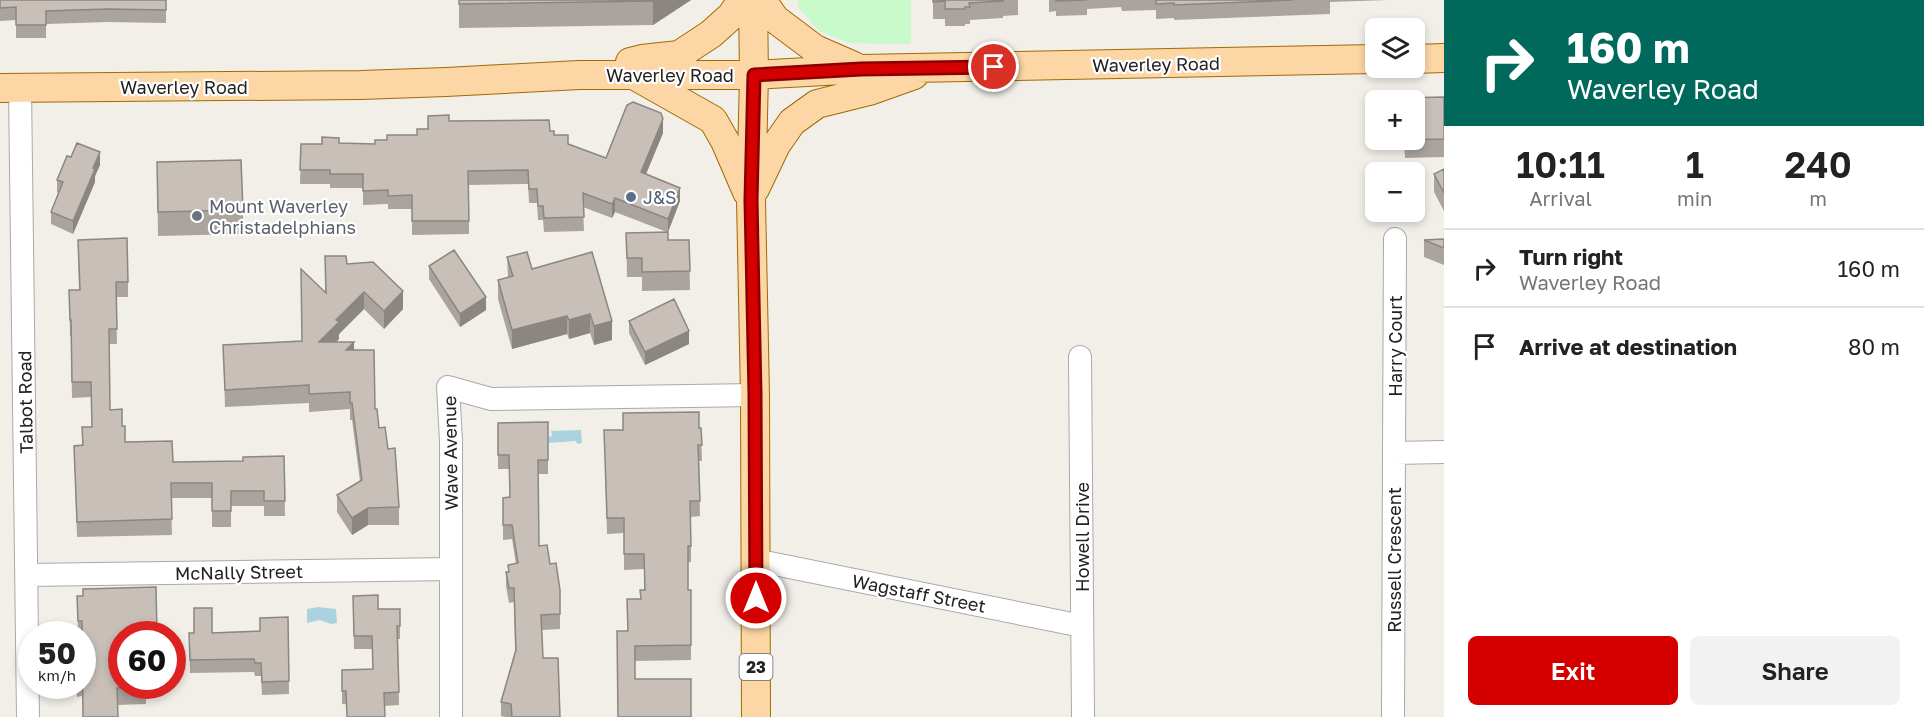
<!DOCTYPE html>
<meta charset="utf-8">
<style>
:root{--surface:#fff;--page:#f2f2f2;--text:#222;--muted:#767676;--line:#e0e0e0;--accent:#d40000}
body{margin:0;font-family:"Golos Text",sans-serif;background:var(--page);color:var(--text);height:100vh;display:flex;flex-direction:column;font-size:22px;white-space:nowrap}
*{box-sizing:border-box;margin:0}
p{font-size:20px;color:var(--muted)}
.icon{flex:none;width:33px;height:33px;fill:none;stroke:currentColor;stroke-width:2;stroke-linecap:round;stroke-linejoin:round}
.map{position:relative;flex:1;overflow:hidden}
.drawer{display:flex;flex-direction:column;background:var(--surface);width:480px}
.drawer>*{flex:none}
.banner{background:#00695c;color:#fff;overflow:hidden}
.fabs{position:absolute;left:1365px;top:18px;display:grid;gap:12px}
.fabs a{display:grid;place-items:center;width:60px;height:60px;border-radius:9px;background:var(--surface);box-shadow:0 3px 9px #0003;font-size:30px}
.speed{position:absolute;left:18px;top:621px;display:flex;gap:12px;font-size:30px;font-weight:700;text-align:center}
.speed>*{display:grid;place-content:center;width:78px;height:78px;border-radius:50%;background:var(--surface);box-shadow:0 3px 9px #0003;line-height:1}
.speed small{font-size:15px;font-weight:400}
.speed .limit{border:9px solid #d22;background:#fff;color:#111}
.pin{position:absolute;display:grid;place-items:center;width:51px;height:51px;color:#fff;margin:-26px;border:3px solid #fff;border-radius:50%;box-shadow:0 2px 6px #0007}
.me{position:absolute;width:66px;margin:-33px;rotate:0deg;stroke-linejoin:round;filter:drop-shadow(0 0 4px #0008)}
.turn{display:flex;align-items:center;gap:21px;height:126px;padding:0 24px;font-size:27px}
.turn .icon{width:78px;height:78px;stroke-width:2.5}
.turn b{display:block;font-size:42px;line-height:51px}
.eta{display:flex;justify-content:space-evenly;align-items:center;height:102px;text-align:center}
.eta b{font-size:36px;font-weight:600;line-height:42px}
.primary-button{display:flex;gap:12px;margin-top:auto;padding:12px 24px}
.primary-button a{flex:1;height:69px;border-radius:9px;background:var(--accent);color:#fff;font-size:24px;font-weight:600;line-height:69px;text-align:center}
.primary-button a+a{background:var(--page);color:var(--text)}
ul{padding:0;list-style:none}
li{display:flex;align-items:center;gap:18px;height:78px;padding:0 24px;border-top:2px solid var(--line)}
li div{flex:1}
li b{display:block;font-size:22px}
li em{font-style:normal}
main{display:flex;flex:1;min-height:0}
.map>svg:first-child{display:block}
.park{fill:#c8facc}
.water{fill:#aad3df}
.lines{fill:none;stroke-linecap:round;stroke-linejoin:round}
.minor-casing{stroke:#a9a9a9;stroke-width:24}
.major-casing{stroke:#a06b00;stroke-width:30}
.minor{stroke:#fff;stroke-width:22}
.major{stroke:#fcd6a4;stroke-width:28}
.wall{fill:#aba49e}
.shaded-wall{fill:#8b8681}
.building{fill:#c7bfb8;stroke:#8b8681;stroke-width:1.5}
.route-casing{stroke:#8a0000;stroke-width:15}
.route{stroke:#d40000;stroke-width:10}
.service-dot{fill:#5c6f8a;stroke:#fff;stroke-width:2}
.worship-dot{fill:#6b7280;stroke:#fff;stroke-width:2}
.labels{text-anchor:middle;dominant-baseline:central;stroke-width:4.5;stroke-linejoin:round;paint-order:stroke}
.shield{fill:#fff;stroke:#646464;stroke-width:1.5}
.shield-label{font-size:16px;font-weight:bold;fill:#222}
.street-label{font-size:18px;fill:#222;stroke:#fff}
.service-label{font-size:18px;fill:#4e5e75;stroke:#fff;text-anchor:start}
.worship-label{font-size:18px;fill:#5b616d;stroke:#fff;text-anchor:start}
</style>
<main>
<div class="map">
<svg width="1444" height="717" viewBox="0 0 1444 717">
<rect width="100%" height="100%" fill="#f2efe9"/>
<path class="park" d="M797 0H911V44L848 43 819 31 799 8Z"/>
<path class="water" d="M581 430 582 443 577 444 576 441 549 443 548 437 552 436 551 431Z
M318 607 336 609 337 623 331 624 320 620 307 623V609Z"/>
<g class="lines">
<defs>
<path id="minor" d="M20 88 28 717
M1080 357 1083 717
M1394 453 1395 239
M755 560 1082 626
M27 575 451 569
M451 717V441L448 387 491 399 755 395
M1393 717 1394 453 1444 452"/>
<path id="major" d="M753 0 754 75 751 200 755 395 756 717
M762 0 775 19 815 49 854 66
M1414 59 1444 58
M630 62 642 59 679 55 711 34 731 16 742 0
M637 77 713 120 725 141 747 192
M0 88 361 85 446 82 579 75H754L861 69 1376 59
M755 189 776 145 792 122 817 104 869 91 914 75"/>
</defs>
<use href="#minor" class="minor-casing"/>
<use href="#major" class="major-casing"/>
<use href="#minor" class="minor"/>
<use href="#major" class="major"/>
</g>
<path class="wall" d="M0 0H166V23L108 22 46 24V38H16V20L0 21Z
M459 0H691L653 25 459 28Z
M933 0H1018V15L1003 16V18L970 20V24H965V26H945V19H933Z
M1049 0H1388L1330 2V14L1174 20V18L1156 19V10L1122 11 1121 7 1087 9V15L1056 16V11L1049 12Z
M1444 97V157L1405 158 1404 140H1414Z
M449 121 550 131 554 135 568 144 606 158 663 133 646 174 680 201 668 232V240H689L690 290 642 291V277H627L626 233 667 232 615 212 612 218 583 207 584 231 544 232 543 220H538L537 203H529L528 184 469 185V234L412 235V209H388V204L363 205V188H330V184H300L301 144H375L387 140 417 135 428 129Z
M71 157 100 165 95 176V182L73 234 51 224V212L58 193 57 192V180Z
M157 162 243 210V234L158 236Z
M1444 169V211L1434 192V174Z
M1444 239V265L1424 257V240Z
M78 240 128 282V297H116L117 344H109L110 410 122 426 125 442 173 462 243 461 284 456 285 516H264V506H231V527H212V498H171L172 535 77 537 74 446 82 445V427H92L91 397 72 398 71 336H70L69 290H79Z
M592 252 612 340 594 345 590 333 569 339 567 334 512 349 498 299V280L508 277 507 257 532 269Z
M325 256 347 264 403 309 384 329 364 309 339 334V339L336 342 354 350 375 409 379 428 388 449 399 507V525H368L352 535 337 512V495L360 481 352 420H350V409L309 412V403L225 407 223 345 301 341 325 292Z
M429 266 486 310 460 327 429 279Z
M629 321 689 344 645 365 629 333Z
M548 422V474H538L539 546 550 564 560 590V629L542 630 543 658 560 717H505L501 716V702L515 651 514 602 509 603 506 586V572H508V565L516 564 512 539 503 540V498L510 497 509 469H498V423Z
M701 428 702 461H699L700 516 691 517V562H688V590H691V660L635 661 618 717 628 631 644 590V569L624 570V533L607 534 604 430Z
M77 596 122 634 146 686V704L118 705 82 696 77 697V686H82V634H78Z
M353 596 378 609H400V639H398L399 705 384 706 342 704V670L373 669 372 649H354Z
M288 617 289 694 262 695 261 676H255L254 672 190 673 189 633 260 631Z"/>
<path class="shaded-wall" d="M655 0H691L653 25V1Z
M663 119V133L641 186V172Z
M100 152V165L95 176V182L73 234V221Z
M680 188V201L668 232V219Z
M615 198V212L612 218V204Z
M403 291V309L384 329V311Z
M364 292V309L339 334V339L319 360V342L336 320Z
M486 297V310L460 327V314Z
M590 314V333L569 339V320Z
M567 316V334L512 349V330Z
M612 321V340L594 345V326Z
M689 331V344L645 365V352Z
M354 342V360L346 350Z
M368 508V525L352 535V518Z"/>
<path class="building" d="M0 0H166V10L108 9 46 11V25H16V7L0 8Z
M459 0H655L653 1 459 4Z
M933 0H1003V1L969 3 970 7H965V9H945V1L933 2Z
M1056 0H1087L1056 1Z
M1156 0H1293L1174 5V3L1156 4Z
M1444 97V139L1405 140H1414V100H1403V98Z
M633 102 661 113 663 119 641 172 680 188 668 219 615 198 612 204 583 193 584 217 544 218 543 206H538L537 189H529L528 170 468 171 469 221H412V195L388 196V190L363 191V174H330V170H300L301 144H322V137L339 138V143L375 144V140H387V135H417V129H428V116L449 115V121L549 120 550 131H554V135H568V144L606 158 627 105Z
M77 143 100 152 93 168 95 169 73 221 51 212 63 182 57 180 67 156 71 157Z
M241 160 243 210 158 212 157 162Z
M1444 169V193L1434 174Z
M668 232V240H689L690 271 642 272V258H627L626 233Z
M127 238 128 282H116L117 329H109L110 410 122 409V426H125V442L172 441 173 462 243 461V457L284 456 285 501H264V491H231V511H212V483H171L172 519 77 522 74 446 83 445 82 427H92L91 382H72L71 320H70L69 290H80L78 240Z
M1444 239V248L1424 240Z
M454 250 486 297 460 314 429 266Z
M527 252 532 269 592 252 612 321 594 326 590 314 569 320 567 316 512 330 498 280 513 276 507 257Z
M325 256H346L347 264 373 262 403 291 384 311 364 292 336 320 339 322 319 342H354L346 350H374L375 409H377L379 428 385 427 388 449 395 448 399 507 368 508 352 518 337 495 362 480 352 403H350V392L309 394V385L225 390 223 345 302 341 301 269 326 293Z
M674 299 689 331 645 352 629 321Z
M699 412V428H701L702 445H698L700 501H690L691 546H688V590H691V645L635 646V679H691V717H618L617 631H628L627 599H641L640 590H645L644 554H624V518H607L604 430H623V413Z
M548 422V460H538L539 546 547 545 550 564 556 563 560 590V614L541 615 543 658H558L560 717H512L511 704 501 702 516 650 514 588H509L506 572H509L508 565 518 563 512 525H503V498L510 497 509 455H498V423Z
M156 587 157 634H122V686H146V687L117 688 118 717H83L82 621H78L77 596H83V589Z
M378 595V609H400V626H397L399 692 384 693 385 717H347L346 691H342V670L373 669 372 636H354L353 596Z
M194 608H212V633L260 631V618L288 617 289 681 262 682 261 663H255L254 659 190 660 189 633H194Z"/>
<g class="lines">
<defs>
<path id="route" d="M756 598 755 395 751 200 754 75 861 69 994 67"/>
</defs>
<use href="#route" class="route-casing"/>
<use href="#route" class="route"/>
</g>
<circle class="service-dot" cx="631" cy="197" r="6"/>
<circle class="worship-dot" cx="197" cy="216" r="6"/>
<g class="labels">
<rect class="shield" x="739.5" y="654" width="33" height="26" rx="4.5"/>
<g class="shield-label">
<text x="756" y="667">23</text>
</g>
<g class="street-label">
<text transform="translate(1156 64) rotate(-1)">Waverley Road</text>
<text x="670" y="75">Waverley Road</text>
<text x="184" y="87">Waverley Road</text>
<text transform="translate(1395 346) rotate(-90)">Harry Court</text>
<text transform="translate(25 402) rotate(-91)">Talbot Road</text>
<text transform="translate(450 453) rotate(-91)">Wave Avenue</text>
<text transform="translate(1082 537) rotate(-90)">Howell Drive</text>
<text transform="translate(1394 560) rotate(-90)">Russell Crescent</text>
<text transform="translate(239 572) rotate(-1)">McNally Street</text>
<text transform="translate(919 593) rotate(11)">Wagstaff Street</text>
</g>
<g class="service-label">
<text x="643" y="197">J&amp;S</text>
</g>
<g class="worship-label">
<text x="209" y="206">Mount Waverley<tspan x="209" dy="21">Christadelphians</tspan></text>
</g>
</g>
</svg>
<div class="fabs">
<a><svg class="icon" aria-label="layers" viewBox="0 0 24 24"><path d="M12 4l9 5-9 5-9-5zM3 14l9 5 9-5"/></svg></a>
<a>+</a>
<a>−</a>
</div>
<div class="speed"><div>50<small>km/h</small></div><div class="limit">60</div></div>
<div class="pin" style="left:994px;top:67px;background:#d93025"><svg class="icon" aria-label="arrive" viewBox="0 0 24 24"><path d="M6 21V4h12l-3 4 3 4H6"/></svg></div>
<svg class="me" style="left:756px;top:598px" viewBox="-20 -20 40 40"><circle r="17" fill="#d40000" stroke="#fff" stroke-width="3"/><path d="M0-11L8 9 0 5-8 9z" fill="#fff"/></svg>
</div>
<section class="drawer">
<div class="banner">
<div class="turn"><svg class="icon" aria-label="right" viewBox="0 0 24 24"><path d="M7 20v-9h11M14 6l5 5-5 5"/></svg><div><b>160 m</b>Waverley Road</div></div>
</div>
<div class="eta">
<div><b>10:11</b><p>Arrival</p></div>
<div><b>1</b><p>min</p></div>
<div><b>240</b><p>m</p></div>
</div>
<ul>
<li><svg class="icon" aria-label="right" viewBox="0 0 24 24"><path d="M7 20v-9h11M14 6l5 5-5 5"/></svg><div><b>Turn right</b><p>Waverley Road</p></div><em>160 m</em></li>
<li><svg class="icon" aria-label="arrive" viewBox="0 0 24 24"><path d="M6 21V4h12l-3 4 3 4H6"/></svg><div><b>Arrive at destination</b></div><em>80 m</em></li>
</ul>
<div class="primary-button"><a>Exit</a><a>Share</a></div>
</section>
</main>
